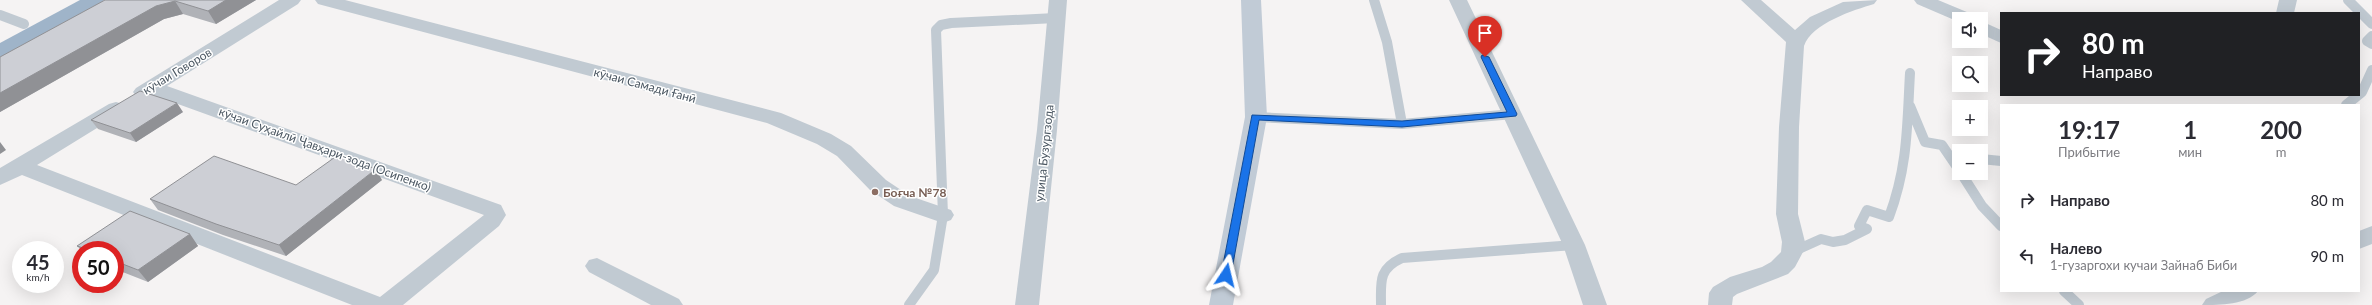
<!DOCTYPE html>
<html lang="ru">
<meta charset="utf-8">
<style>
:root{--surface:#fff;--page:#f7f7f7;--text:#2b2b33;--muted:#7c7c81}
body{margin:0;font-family:Lato,sans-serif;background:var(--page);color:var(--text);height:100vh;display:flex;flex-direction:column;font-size:15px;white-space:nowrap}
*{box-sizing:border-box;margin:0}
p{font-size:13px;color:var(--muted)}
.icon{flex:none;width:22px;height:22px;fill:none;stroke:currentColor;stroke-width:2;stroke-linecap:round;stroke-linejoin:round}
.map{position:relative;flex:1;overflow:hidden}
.sheet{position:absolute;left:2000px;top:104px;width:360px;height:188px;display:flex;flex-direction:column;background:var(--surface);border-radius:0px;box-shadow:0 4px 16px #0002}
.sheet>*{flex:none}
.top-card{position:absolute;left:2000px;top:12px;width:360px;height:84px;border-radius:0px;box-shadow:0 4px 16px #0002;background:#202124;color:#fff;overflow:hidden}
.fabs{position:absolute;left:1952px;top:12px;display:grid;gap:8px}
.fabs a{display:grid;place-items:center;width:36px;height:36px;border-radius:0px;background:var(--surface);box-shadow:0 4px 16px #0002;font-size:20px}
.speed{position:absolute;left:12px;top:241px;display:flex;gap:8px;font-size:20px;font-weight:700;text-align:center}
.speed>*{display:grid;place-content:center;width:52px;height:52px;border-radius:50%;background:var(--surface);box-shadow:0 4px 16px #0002;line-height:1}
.speed small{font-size:10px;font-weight:400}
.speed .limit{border:6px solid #d22;background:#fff;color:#111}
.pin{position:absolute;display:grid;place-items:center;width:34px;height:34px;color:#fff;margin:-41px -17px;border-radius:50% 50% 50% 0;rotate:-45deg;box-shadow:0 0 4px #0007}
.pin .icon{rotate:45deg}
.me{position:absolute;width:44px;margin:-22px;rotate:10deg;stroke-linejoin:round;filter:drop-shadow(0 0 3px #0008)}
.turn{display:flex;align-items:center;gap:14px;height:84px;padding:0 16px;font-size:18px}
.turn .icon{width:52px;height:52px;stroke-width:2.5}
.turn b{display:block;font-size:28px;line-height:34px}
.eta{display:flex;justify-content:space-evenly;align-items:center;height:68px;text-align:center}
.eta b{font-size:24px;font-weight:700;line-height:28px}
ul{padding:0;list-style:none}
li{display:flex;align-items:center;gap:12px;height:56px;padding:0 16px}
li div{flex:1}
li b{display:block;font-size:15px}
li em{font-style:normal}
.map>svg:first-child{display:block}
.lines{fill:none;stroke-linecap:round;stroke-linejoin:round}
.service{stroke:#c1cad2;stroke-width:10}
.minor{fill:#c1cad2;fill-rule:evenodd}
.secondary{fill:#c1cbd6;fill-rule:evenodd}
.trunk{fill:#9fb4c9;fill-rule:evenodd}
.wall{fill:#b0b2b7}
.shaded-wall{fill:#909195}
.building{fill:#cdcfd5;stroke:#909195}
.route{fill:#1a73e8;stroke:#114b97}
.education-dot{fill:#8d6e63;stroke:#fff;stroke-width:1.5}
.labels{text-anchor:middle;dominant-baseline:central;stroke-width:3;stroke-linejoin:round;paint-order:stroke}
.street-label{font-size:12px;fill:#4a5661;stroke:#fff}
.education-label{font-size:12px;font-weight:bold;fill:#785e54;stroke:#fff;text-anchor:start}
</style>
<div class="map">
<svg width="2372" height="305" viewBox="0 0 2372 305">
<rect width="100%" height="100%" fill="#f5f3f3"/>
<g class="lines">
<path class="service" d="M1374 0 1387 42 1402 124
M2348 0 2372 24
M0 15 24 24
M2372 36 2367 41 2372 44
M2346 105 2362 92 2372 70
M1910 106 1925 142 1942 145 1959 170
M1256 117 1402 124 1513 114
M1981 159 2001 161
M1961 173 1982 206 2001 226
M1792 252 1821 239 1833 242 1845 240 1867 229 1859 226 1867 210 1889 217C1908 166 1907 126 1910 73
M2064 291 2079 305
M909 305 934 270 943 215 936 30 941 25 951 23 1056 18
M1381 305C1381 282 1378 269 1402 258L1574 245"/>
<path class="minor" d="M279 0H301L298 4 167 86 501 205 506 215 499 226 403 305H352L22 175 0 185V168L109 104 116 102 123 104 126 108 123 112 37 165 380 297 484 215 153 95 143 98 136 96 133 92 136 88Z
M315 0H345L781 113 831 134 851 146 886 180 910 196 951 210 954 215 951 220 943 223 894 206 870 190 837 156 817 144 767 123 318 4Z
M1049 0H1067L1057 130 1039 305H1015L1037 130Z
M1449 0H1467L1585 245 1607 305H1583L1563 245Z
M1741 0H1761L1795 30 1810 17 1843 2 1877 0 1874 4C1854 10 1812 23 1804 46L1799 127 1798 214 1805 242 1803 252 1795 267 1788 274 1737 294 1733 297 1732 305H1708L1709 293 1713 287 1730 277 1762 267 1771 262 1781 252 1782 242 1776 214 1779 127 1786 42Z
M1914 0H1938L1974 15 1976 19H1959V22L1917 4Z
M2279 0H2297L2294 13H2276Z
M1981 21 2001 30V43L1981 34Z
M2372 226V244L2359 249V231Z
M597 258 679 299 683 305H651L589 272 585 266 589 260Z
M2223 291H2258C2247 305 2220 305 2202 305L2206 299Z"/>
<path class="secondary" d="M1241 0H1261L1267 117 1233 305H1209L1245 117Z"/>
<path class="trunk" d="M80 0H104L101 4 7 55 0 57V43Z"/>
</g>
<path class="wall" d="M105 0H256L216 24 183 14 164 19 0 112V57Z
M183 112 136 142 98 129 91 120Z
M382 180 286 256 223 235 158 210 150 199 296 185Z
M190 234 198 246 148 282 115 269V250H81L77 246Z"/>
<path class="shaded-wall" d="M226 0H256L216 24 208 11Z
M175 1 183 14 164 19 0 112V93L156 6Z
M177 103 183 112 136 142 130 133Z
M0 142 6 150 0 154Z
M376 169 382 180 286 256 279 245Z
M190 234 198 246 148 282 138 270Z"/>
<path class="building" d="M105 0H226L208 11 175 1 156 6 0 93V57Z
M140 91 177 103 130 133 91 120Z
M338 155 376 169 279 245 216 224 150 199 214 156 296 185Z
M130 211 190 234 138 270 115 261V250H89L77 246Z"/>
<path class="route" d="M1482 55 1489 57 1517 114 1516 116 1402 127 1259 120 1231 275 1229 278H1222L1221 275 1252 115 1402 121 1507 112 1481 57Z"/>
<circle class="education-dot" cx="875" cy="192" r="4"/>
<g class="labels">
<g class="street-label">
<text transform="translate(177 71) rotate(-31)">кӯчаи Говоров</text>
<text transform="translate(645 85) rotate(15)">кӯчаи Самади Ғанӣ</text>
<text transform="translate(325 149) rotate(20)">кӯчаи Суҳайлӣ Ҷавҳари-зода (Осипенко)</text>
<text transform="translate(1044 153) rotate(-84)">улица Бузургзода</text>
</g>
<g class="education-label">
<text x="883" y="192">Боғча №78</text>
</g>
</g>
</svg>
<div class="fabs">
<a><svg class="icon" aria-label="sound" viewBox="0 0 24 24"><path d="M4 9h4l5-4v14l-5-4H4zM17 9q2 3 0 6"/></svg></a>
<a><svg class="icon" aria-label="search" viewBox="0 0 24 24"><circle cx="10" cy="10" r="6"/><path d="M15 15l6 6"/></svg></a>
<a>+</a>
<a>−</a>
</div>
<div class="speed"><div>45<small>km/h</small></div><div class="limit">50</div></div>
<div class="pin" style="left:1485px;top:57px;background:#d93025"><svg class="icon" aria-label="arrive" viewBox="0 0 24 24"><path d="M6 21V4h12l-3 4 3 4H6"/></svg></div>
<svg class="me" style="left:1226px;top:275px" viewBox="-20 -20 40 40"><path d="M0-17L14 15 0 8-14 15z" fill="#1a73e8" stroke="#fff" stroke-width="4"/></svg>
<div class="top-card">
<div class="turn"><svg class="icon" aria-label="right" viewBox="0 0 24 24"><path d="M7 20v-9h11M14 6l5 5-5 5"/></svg><div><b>80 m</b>Направо</div></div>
</div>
<section class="sheet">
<div class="eta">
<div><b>19:17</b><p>Прибытие</p></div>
<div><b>1</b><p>мин</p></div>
<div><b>200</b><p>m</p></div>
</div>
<ul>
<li><svg class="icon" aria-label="right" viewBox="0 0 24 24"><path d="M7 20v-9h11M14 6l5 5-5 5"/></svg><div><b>Направо</b></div><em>80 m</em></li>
<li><svg class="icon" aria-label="left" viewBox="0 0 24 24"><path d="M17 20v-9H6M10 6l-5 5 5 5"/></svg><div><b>Налево</b><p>1-гузаргохи кучаи Зайнаб Биби</p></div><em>90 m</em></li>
</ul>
</section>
</div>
